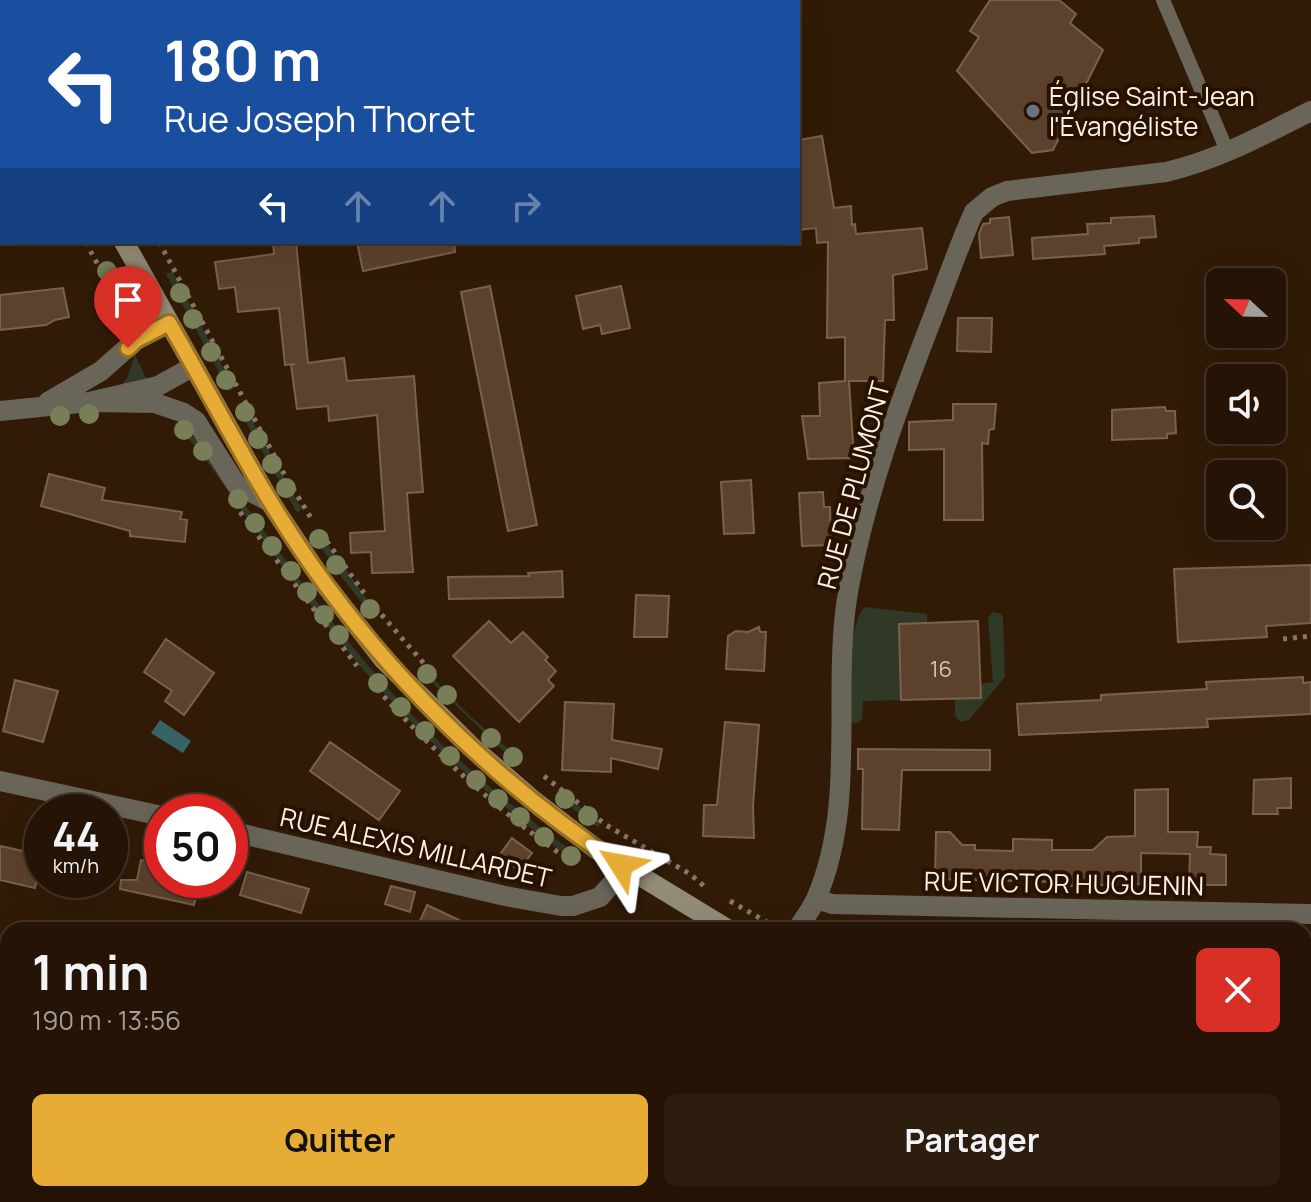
<!DOCTYPE html>
<html lang="fr">
<meta charset="utf-8">
<style>
:root{--surface:#251405;--page:#2d1d0f;--text:#f1f3f6;--muted:#a39e9a;--line:#423327;--accent:#e6ac36}
body{margin:0;font-family:Manrope,sans-serif;background:var(--page);color:var(--text);height:100vh;display:flex;flex-direction:column;font-size:30px;white-space:nowrap}
*{box-sizing:border-box;margin:0}
p{font-size:26px;color:var(--muted)}
.icon{flex:none;width:44px;height:44px;fill:none;stroke:currentColor;stroke-width:2;stroke-linecap:round;stroke-linejoin:round}
.map{position:relative;flex:1;overflow:hidden}
.panel{position:absolute;left:0px;top:922px;width:1312px;height:280px;display:flex;flex-direction:column;background:var(--surface);border-radius:24px 24px 0 0;box-shadow:0 8px 32px #0002,0 0 0 2px var(--line)}
.panel>*{flex:none}
.hud{position:absolute;left:0px;top:0px;width:800px;height:244px;box-shadow:0 8px 32px #0002,0 0 0 2px var(--line);background:#1a4fa0;color:#fff;overflow:hidden}
.needle{width:52px;rotate:292deg}
.fabs{position:absolute;left:1206px;top:268px;display:grid;gap:16px}
.fabs a{display:grid;place-items:center;width:80px;height:80px;border-radius:12px;background:var(--surface);box-shadow:0 8px 32px #0002,0 0 0 2px var(--line);font-size:40px}
.speed{position:absolute;left:24px;top:794px;display:flex;gap:16px;font-size:40px;font-weight:700;text-align:center}
.speed>*{display:grid;place-content:center;width:104px;height:104px;border-radius:50%;background:var(--surface);box-shadow:0 8px 32px #0002,0 0 0 2px var(--line);line-height:1}
.speed small{font-size:20px;font-weight:400}
.speed .limit{border:12px solid #d22;background:#fff;color:#111}
.pin{position:absolute;display:grid;place-items:center;width:68px;height:68px;color:#fff;margin:-82px -34px;border-radius:50% 50% 50% 0;rotate:-45deg;box-shadow:0 0 8px #0007}
.pin .icon{rotate:45deg}
.me{position:absolute;width:88px;margin:-44px;rotate:304deg;stroke-linejoin:round;filter:drop-shadow(0 0 6px #0008)}
.turn{display:flex;align-items:center;gap:28px;height:168px;padding:0 32px;font-size:36px}
.turn .icon{width:104px;height:104px;stroke-width:2.5}
.turn b{display:block;font-size:56px;line-height:68px}
.lanes{display:flex;align-items:center;height:76px;padding:0 32px;background:#0003;justify-content:center;gap:40px;direction:ltr}
.lanes .off{opacity:.35}
.round{display:grid;place-items:center;flex:none;width:84px;height:84px;border-radius:12px;background:var(--page)}
.summary{display:flex;align-items:center;justify-content:space-between;height:136px;padding:0 32px}
h1{font-size:48px;font-weight:700;line-height:60px}
.button{display:flex;gap:16px;margin-top:auto;padding:16px 32px}
.button a{flex:1;height:92px;border-radius:12px;background:var(--accent);color:#111;font-size:32px;font-weight:700;line-height:92px;text-align:center}
.button a+a{background:var(--page);color:var(--text)}
.map>svg:first-child{display:block}
.green{fill:#2f3925}
.water{fill:#376367}
.building{fill:#5c422d;stroke:#7b604b;stroke-width:2}
.lines{fill:none;stroke-linecap:round;stroke-linejoin:round}
.path{stroke:#887666;stroke-width:5;stroke-dasharray:4 6;stroke-linecap:butt}
.lane{stroke:#696558;stroke-width:14}
.street{stroke:#696558;stroke-width:20}
.secondary{stroke:#928b76;stroke-width:20}
.tree{fill:#787e57}
.route-casing{stroke:#967023;stroke-width:20}
.route{stroke:#e6ac36;stroke-width:14}
.worship-dot{fill:#6b7280;stroke:#271201;stroke-width:3}
.labels{text-anchor:middle;dominant-baseline:central;stroke-width:8;stroke-linejoin:round;paint-order:stroke}
.number-label{font-size:22px;fill:#d5c5b8}
.poi-label{font-size:26px;fill:#fdf1e7;stroke:#271201;text-anchor:start}
.street-label{font-size:26px;fill:#fdf1e7;stroke:#271201}
</style>
<div class="map">
<svg width="1311" height="1202" viewBox="0 0 1311 1202">
<rect width="100%" height="100%" fill="#311b07"/>
<path class="green" d="M172 271 234 388 229 391 166 274Z
M135 355 147 380 120 387 127 378Z
M242 403 302 509 297 513 237 406Z
M181 424 202 446C261 526 318 609 384 684 441 750 511 806 581 858L577 863C507 811 441 756 382 691 314 616 257 531 198 449L179 428Z
M317 530 375 610 371 614 340 575 312 534Z
M864 607 927 614V622L899 624 901 700 863 701 862 720 855 724 850 722C850 692 846 632 864 607Z
M993 612 1001 614 1003 617 1005 677 969 720 961 722 955 716V699L981 698V684L993 682 988 618Z
M422 667 470 716 520 759 517 764 419 670Z
M559 790 601 823 597 827 555 795Z"/>
<path class="water" d="M160 720 191 741 183 753 151 733Z"/>
<path class="building" d="M990 0H1059L1076 14 1070 23 1103 50 1053 150 1032 153 957 71 979 37 970 31Z
M822 136 834 208 851 206 852 225 855 224 856 234 922 228 927 269 893 275 894 320H885L883 381H849L854 458 808 459 802 416H820L819 383 845 381V337L827 338 828 242 817 243 816 228 798 230V140Z
M1154 216 1156 237 1139 238V243L1104 246 1105 254 1033 259 1032 238 1088 234 1087 224 1111 223V218Z
M1009 217 1013 255 981 258 979 234 983 224 990 223V219Z
M273 242H296L308 363 344 358 347 381 414 376 423 492 407 493 413 572 372 573 371 552 351 553 350 533 385 531 377 415 329 421 328 406 297 409 291 365 295 364 285 365 279 308 238 312 235 287 219 289 215 262 274 254Z
M357 242H454L455 252 363 271Z
M490 286 537 525 508 531 461 292Z
M621 286 630 328 602 334 600 325 583 329 576 296Z
M63 288 69 317 55 320 46 325 0 330V295Z
M958 318H992L991 352 957 351Z
M953 404H996L994 429 989 430 988 444 982 443 983 520H944V449L909 450V422L953 420Z
M1165 407 1166 411H1175L1176 433 1167 434V438L1112 440V410Z
M49 474 105 488 102 500 182 512 180 519 187 520 185 542 130 536V531L41 506Z
M751 480 754 533 724 534 721 482Z
M823 492 824 507H830L831 545 802 546 799 493Z
M1311 565V623L1266 626 1267 637 1178 642 1174 569Z
M562 571 563 597 449 599 448 577 529 576 528 573Z
M636 595 669 596 667 637H634Z
M489 621 511 643 523 632 548 657 545 660 556 671 548 680 554 686 519 722 453 656Z
M978 621 981 698 901 700 899 624Z
M759 627 760 632H766L764 671 726 669 728 636 736 631 748 632Z
M166 639 214 673 184 715 165 701 172 691 144 672Z
M1303 677V683L1311 682V714L1207 719 1208 727 1019 735 1017 704 1101 700V695L1207 689 1206 682Z
M15 680 58 691 43 742 3 731Z
M565 702 614 704 612 740 662 749 658 769 611 758V772L562 770Z
M725 722 759 725 753 806 754 838 703 836 704 805H717Z
M330 742 400 791 379 820 310 771Z
M858 749 990 750V770H902L899 830 862 829 863 769H858Z
M1291 778V808H1277L1278 814H1253L1254 780Z
M1168 789V832H1198L1197 847H1211L1210 854 1226 855V885H1189L1190 854 1141 853V884L1070 886V883L1057 882 935 879 936 832H950L962 845H975V850L1013 851V839L1052 840V850H1093L1107 837 1135 836V790Z
M512 838 532 853 519 870 498 857Z
M0 846 42 855 35 888 0 880Z
M141 860 162 865V880H200L194 905 120 889 121 880H137Z
M247 872 309 889 301 913 240 895Z
M391 886 415 892 410 912 385 904Z
M427 905 480 930H416Z"/>
<g class="lines">
<path class="path" d="M23 0 24 2
M0 69 2 73
M86 242C99 270 116 292 130 319
M159 242 283 472 311 518
M240 512 357 666
M321 533 364 593
M375 607 426 666
M1283 639 1311 636
M377 689C434 752 496 809 566 858
M544 776 606 825 690 874 704 886
M730 901 777 928
M1046 1194 1052 1202
M564 1202 567 1194"/>
<path class="lane" d="M615 0 616 2
M1163 0 1228 153"/>
<path class="street" d="M48 402 101 371 136 340 169 323
M89 402 155 403 184 413 196 421 236 484 270 502
M0 411 89 402 158 386 194 366
M0 781 162 816
M230 831 505 896 561 906H573L600 897 626 868
M816 899 832 904 1311 914
M797 930C803 920 811 910 816 899 858 802 831 692 848 592 865 496 899 404 934 314 947 280 959 245 974 212L992 197 1007 191 1166 172C1218 160 1263 135 1311 111"/>
<path class="secondary" d="M0 17 2 21
M124 242 270 502 324 583 384 660 474 749 534 801 596 849 729 930
M1012 1194 1018 1202"/>
</g>
<g class="tree">
<circle cx="107" cy="271" r="10"/>
<circle cx="180" cy="293" r="10"/>
<circle cx="108" cy="300" r="10"/>
<circle cx="193" cy="319" r="10"/>
<circle cx="211" cy="352" r="10"/>
<circle cx="226" cy="380" r="10"/>
<circle cx="245" cy="412" r="10"/>
<circle cx="89" cy="414" r="10"/>
<circle cx="60" cy="416" r="10"/>
<circle cx="184" cy="430" r="10"/>
<circle cx="258" cy="439" r="10"/>
<circle cx="203" cy="451" r="10"/>
<circle cx="272" cy="464" r="10"/>
<circle cx="286" cy="488" r="10"/>
<circle cx="238" cy="499" r="10"/>
<circle cx="255" cy="523" r="10"/>
<circle cx="319" cy="539" r="10"/>
<circle cx="272" cy="546" r="10"/>
<circle cx="336" cy="565" r="10"/>
<circle cx="291" cy="571" r="10"/>
<circle cx="307" cy="592" r="10"/>
<circle cx="370" cy="609" r="10"/>
<circle cx="324" cy="615" r="10"/>
<circle cx="339" cy="635" r="10"/>
<circle cx="427" cy="674" r="10"/>
<circle cx="378" cy="683" r="10"/>
<circle cx="447" cy="695" r="10"/>
<circle cx="401" cy="707" r="10"/>
<circle cx="425" cy="731" r="10"/>
<circle cx="491" cy="738" r="10"/>
<circle cx="450" cy="756" r="10"/>
<circle cx="513" cy="757" r="10"/>
<circle cx="476" cy="780" r="10"/>
<circle cx="498" cy="799" r="10"/>
<circle cx="565" cy="799" r="10"/>
<circle cx="588" cy="816" r="10"/>
<circle cx="520" cy="817" r="10"/>
<circle cx="544" cy="837" r="10"/>
<circle cx="571" cy="856" r="10"/>
</g>
<g class="lines">
<defs>
<path id="route" d="M128 348 136 340 169 323C220 411 265 503 326 585 406 694 508 791 621 865"/>
</defs>
<use href="#route" class="route-casing"/>
<use href="#route" class="route"/>
</g>
<circle class="worship-dot" cx="1033" cy="111" r="8"/>
<g class="labels">
<g class="number-label">
<text x="941" y="669">16</text>
</g>
<g class="poi-label">
<text x="1049" y="96">Église Saint-Jean<tspan x="1049" dy="30">l'Évangéliste</tspan></text>
</g>
<g class="street-label">
<text transform="translate(853 485) rotate(-75)">RUE DE PLUMONT</text>
<text transform="translate(416 847) rotate(13)">RUE ALEXIS MILLARDET</text>
<text transform="translate(1064 883) rotate(1)">RUE VICTOR HUGUENIN</text>
</g>
</g>
</svg>
<div class="fabs">
<a><svg class="needle" viewBox="-14 -14 28 28"><path d="M0-13l5 13h-10z" fill="#e53935"/><path d="M0 13l5-13h-10z" fill="#a39e9a"/></svg></a>
<a><svg class="icon" aria-label="sound" viewBox="0 0 24 24"><path d="M4 9h4l5-4v14l-5-4H4zM17 9q2 3 0 6"/></svg></a>
<a><svg class="icon" aria-label="search" viewBox="0 0 24 24"><circle cx="10" cy="10" r="6"/><path d="M15 15l6 6"/></svg></a>
</div>
<div class="speed"><div>44<small>km/h</small></div><div class="limit">50</div></div>
<div class="pin" style="left:128px;top:348px;background:#d93025"><svg class="icon" aria-label="arrive" viewBox="0 0 24 24"><path d="M6 21V4h12l-3 4 3 4H6"/></svg></div>
<svg class="me" style="left:621px;top:865px" viewBox="-20 -20 40 40"><path d="M0-17L14 15 0 8-14 15z" fill="#e6ac36" stroke="#fff" stroke-width="4"/></svg>
<div class="hud">
<div class="turn"><svg class="icon" aria-label="left" viewBox="0 0 24 24"><path d="M17 20v-9H6M10 6l-5 5 5 5"/></svg><div><b>180 m</b>Rue Joseph Thoret</div></div>
<div class="lanes"><svg class="icon" aria-label="left" viewBox="0 0 24 24"><path d="M17 20v-9H6M10 6l-5 5 5 5"/></svg><svg class="icon off" aria-label="ahead" viewBox="0 0 24 24"><path d="M12 20V5M6 11l6-6 6 6"/></svg><svg class="icon off" aria-label="ahead" viewBox="0 0 24 24"><path d="M12 20V5M6 11l6-6 6 6"/></svg><svg class="icon off" aria-label="right" viewBox="0 0 24 24"><path d="M7 20v-9h11M14 6l5 5-5 5"/></svg></div>
</div>
<section class="panel">
<div class="summary"><div><h1>1 min</h1><p>190 m · 13:56</p></div><a class="round" style="background:#d93025;color:#fff"><svg class="icon" aria-label="close" viewBox="0 0 24 24"><path d="M6 6l12 12M18 6L6 18"/></svg></a></div>
<div class="button"><a>Quitter</a><a>Partager</a></div>
</section>
</div>
